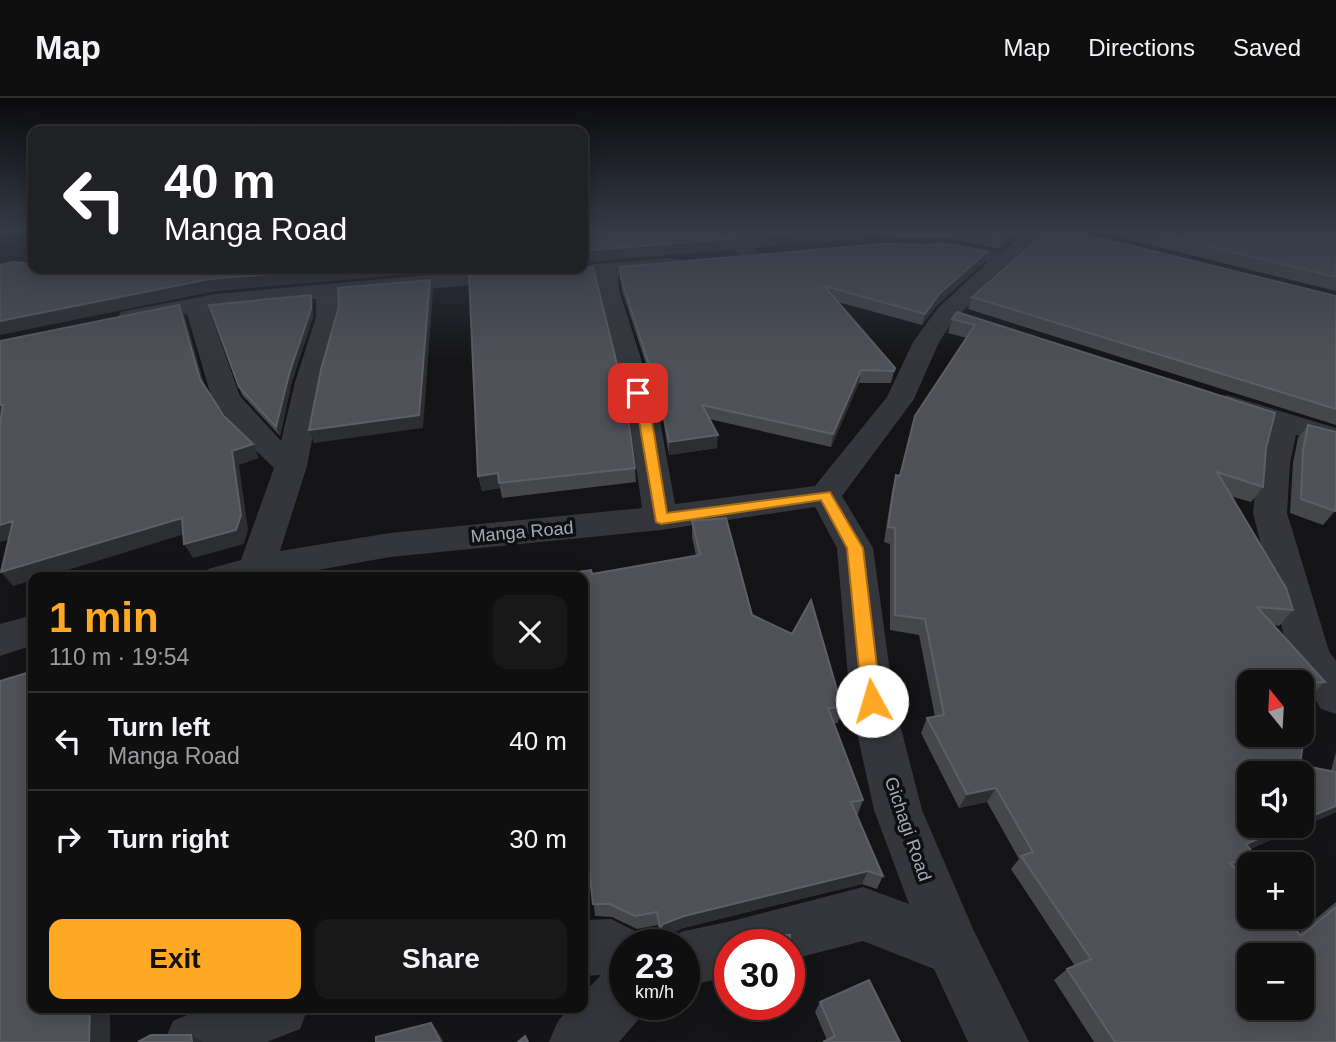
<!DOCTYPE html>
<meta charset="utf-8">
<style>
:root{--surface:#0f0f10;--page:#181819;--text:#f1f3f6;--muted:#9b9c9f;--line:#2f2f30;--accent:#ffa823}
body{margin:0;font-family:Arial,sans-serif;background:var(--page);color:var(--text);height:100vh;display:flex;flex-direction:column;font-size:26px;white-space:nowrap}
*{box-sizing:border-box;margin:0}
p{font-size:23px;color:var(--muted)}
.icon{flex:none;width:38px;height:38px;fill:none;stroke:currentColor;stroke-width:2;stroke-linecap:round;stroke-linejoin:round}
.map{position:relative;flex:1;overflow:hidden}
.drawer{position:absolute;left:28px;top:474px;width:560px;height:441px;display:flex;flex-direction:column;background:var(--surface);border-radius:14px;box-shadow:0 4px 18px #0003,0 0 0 2px var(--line)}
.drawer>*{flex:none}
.guide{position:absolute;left:28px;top:28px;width:560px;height:147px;border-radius:14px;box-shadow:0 4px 18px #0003,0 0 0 2px var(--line);background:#202124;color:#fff;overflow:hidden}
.needle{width:46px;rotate:342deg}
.tools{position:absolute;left:1237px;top:572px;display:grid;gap:14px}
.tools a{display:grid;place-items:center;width:77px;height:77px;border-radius:14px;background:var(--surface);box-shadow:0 4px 18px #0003,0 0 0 2px var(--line);font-size:35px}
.speed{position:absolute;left:609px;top:831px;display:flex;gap:14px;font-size:35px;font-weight:700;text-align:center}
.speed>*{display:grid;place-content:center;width:91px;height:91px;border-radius:50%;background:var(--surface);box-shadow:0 4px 18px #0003,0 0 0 2px var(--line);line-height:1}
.speed small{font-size:18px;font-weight:400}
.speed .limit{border:10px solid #d22;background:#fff;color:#111}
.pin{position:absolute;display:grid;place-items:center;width:60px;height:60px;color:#fff;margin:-30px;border-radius:14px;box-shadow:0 4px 10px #0006}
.me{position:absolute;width:77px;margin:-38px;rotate:354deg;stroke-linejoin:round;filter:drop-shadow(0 0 5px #0008)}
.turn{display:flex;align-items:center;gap:24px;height:147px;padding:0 21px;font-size:32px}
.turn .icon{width:91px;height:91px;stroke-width:2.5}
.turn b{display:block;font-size:49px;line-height:60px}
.round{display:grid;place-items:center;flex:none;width:74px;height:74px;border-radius:14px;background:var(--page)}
.headline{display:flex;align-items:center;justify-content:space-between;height:119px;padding:0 21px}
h1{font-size:42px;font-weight:800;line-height:52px;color:var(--accent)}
.primary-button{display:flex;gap:14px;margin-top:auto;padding:14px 21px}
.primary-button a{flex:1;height:80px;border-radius:14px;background:var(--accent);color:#111;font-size:28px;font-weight:800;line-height:80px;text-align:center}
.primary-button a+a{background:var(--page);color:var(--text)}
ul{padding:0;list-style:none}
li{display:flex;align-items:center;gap:21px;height:98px;padding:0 21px;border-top:2px solid var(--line)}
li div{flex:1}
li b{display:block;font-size:26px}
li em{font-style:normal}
header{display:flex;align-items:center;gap:42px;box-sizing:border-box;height:98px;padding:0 35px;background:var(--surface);border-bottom:2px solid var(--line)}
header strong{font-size:33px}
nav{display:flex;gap:38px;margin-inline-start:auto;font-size:24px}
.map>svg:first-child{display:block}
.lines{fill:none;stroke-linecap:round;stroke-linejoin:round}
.minor{fill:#35363b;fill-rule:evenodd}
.wall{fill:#45474b}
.shaded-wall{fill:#2d2e31}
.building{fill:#4f5157;stroke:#5d5f66;stroke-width:2;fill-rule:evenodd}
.route{fill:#ffa823;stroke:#a66d17;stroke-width:2}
.labels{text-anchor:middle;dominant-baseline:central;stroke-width:7;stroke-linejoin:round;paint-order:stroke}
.street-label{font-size:18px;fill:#a4abb7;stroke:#0f0f11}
</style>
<header>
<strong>Map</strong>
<nav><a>Map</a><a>Directions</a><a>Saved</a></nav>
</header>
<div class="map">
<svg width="1336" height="944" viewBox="0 0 1336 944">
<rect width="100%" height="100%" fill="#141416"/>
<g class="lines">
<path class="minor" d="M725 132H745L749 145 760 158 756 162H742L729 146Z
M1029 132H1052L955 220 939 244 914 301 842 398 873 450 894 603 922 712 973 831 1029 944H968L934 871 863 843 789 862V847H730V878L684 889V847H662L664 841 684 833 732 823 863 789 909 806 874 712 850 603 837 450 815 409 661 432 390 459 274 480H203L208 471 241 462 274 370 240 337 211 298 187 216 130 226 121 224 118 219 121 214 130 212 216 196 505 170H583V167L671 160 679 161 682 166 679 171 618 177 619 192 659 317 675 406 815 388 887 299 913 244 938 210 988 164 931 153 928 149 931 145 938 143 1002 154ZM596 179 597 192 629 317 642 410 390 435 280 453 307 368 323 284 340 219 339 199 505 184ZM316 201V219L295 284 281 343 240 298 209 211Z
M1227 297 1336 330V349L1296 337 1290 365 1287 415 1329 553 1336 563V616L1321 611 1289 558 1253 415 1258 365 1268 328 1217 312 1213 306 1217 300Z
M33 517V547L0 558V526Z
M611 821 645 838 648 847H625V906H649L645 914 619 944H549L558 923 570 910H583V896L601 877 583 878V822Z
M204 910H308L300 931 267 944H164L173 923Z"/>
</g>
<path class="wall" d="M583 132H1025L1001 151 949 140 878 139 583 164Z
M1090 132H1336V193Z
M987 154 983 165 936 208 922 227 838 204 895 270 891 285H859L831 349 709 321 717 350 669 357 662 316 622 192 620 169Z
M1336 198V327L968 211 972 199Z
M313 204V219L292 283 280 338 242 297 239 289Z
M957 214 1266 350 1263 389 1251 404 1230 398 1293 512 1279 528 1274 527 1325 584 1309 599 1302 600V584H1250L1300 667 1331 673 1336 654V714L1250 751 1256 759 1237 773 1285 827 1299 835 1336 804V944H1094L1054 882 1067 871 1075 868 1011 771 1019 761 987 704 959 710 921 635 927 620 935 619 919 537 890 532V446L884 444 892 392 896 377 900 378 967 240 948 235 952 221Z
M1308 327 1335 413 1323 427 1290 415 1293 365 1298 340Z
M635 370 636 384 502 400 500 390 482 393 478 378Z
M692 423 752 517 842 609 838 625H834L863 702 858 716 856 717 883 778 877 791 862 786 683 830 663 839 661 843 658 827 637 831 612 819 595 818 587 749 583 750V480L592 476 696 458 692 439Z
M735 837 790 842 789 847H733Z
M820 904 900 944 827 942 815 914Z
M299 910H346L308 917Z"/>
<path class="shaded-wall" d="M832 132H879L878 139 583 164V153Z
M1015 132H1025L1001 151 1005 140Z
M987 154 983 165 936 208 922 227 925 216 939 196Z
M343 170H479L216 193 0 237V223L210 181Z
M430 182 433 193 423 330 314 345 309 332Z
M311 197 313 204V219L292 283 280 338 276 329Z
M179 207 185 219 207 295 200 281Z
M861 272 859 285 831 349 833 336Z
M0 307H3L0 323Z
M718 337 717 350 669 357V344Z
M253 346 259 360 239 367 248 431 244 446 193 460 184 446 232 353Z
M498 375 500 390 482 393 478 378Z
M182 420 191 434 42 480H33V482L13 488 1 474Z
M13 423 25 437 0 444V427Z
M996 690 987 704 959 710 967 696Z
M1336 708V714L1230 760 1246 746 1289 728H1302V722Z
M868 773 862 786 683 830 663 839 661 843 660 831 663 826 684 818Z
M90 910H110V944H89Z
M431 925 439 935 444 944H441Z
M191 937 203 944H192Z"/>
<path class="building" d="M583 132H832L583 153Z
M967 132H1015L1005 140Z
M1049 132H1067L1336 198V311L972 199Z
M1140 132H1336V179Z
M880 146 952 147 987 154 939 196 925 216 824 188 895 270 894 273 861 272 833 336 702 307 718 337 669 344 661 304 621 180 620 169Z
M14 164 33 166V170H99L97 174 103 170H343L210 181 0 223V167Z
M593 169 626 303 635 370 499 385 498 375 478 378 469 177Z
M430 182 419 317 309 332 321 272 339 208 338 190Z
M311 197V211L289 276 276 329 239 289 209 207Z
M179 207 200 281 224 318 253 346 232 353 241 417 236 432 184 446 182 420 1 474 13 423 0 427V325L3 307H0V243Z
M957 214 1275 315 1266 350 1263 389 1217 374 1286 490 1293 512 1257 509 1325 584 1302 586V584H1250V637H1302V607L1308 610 1300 667 1336 674V708L1302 722V676H1250V728H1289L1246 746 1256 759 1230 765 1250 787V819H1279L1285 827 1290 825 1301 838 1336 809V944H1115L1067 871 1091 861 1021 758 1033 754 996 690 967 696 927 620 944 617 925 521 895 517V430L888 429 896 377 900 378 915 318 975 227 952 221ZM1250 858H1302V910H1250Z
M1308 327 1336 334V404L1335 413 1301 401 1303 352Z
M726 420 752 517 792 536 811 502 842 609 828 610 863 702 851 704 883 778 868 773 684 818 663 826 660 831 657 814 635 818 610 806H593L585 735H583V480H556L555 477 591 472 592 476 700 457 692 423Z
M33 573V910H90L89 944H0V583Z
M735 837H790V842L758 847H735Z
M662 843H682V847H663Z
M869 882 900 944H823L835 938 820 904Z
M431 925 441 944H376V939Z
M151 937H191L192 944H138Z
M525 938 528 944H518Z"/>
<linearGradient id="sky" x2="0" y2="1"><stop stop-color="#0b0b0c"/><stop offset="0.5" stop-color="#343a47"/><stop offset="1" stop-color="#343a47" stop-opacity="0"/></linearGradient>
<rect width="1336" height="264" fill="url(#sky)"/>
<path class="route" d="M638 291 644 295 651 317 667 415 830 394 863 450 881 603 878 609 872 611 865 609 862 603 847 450 821 402 661 426 656 424 638 317 632 295Z"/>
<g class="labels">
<g class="street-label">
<text transform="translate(522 434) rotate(-5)">Manga Road</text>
<text transform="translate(908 731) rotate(71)">Gichagi Road</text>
</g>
</g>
</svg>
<div class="tools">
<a><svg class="needle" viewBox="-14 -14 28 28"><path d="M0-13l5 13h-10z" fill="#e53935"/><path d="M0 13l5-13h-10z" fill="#9b9c9f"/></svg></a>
<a><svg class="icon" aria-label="sound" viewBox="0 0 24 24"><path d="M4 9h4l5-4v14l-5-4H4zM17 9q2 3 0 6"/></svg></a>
<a>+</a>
<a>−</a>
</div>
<div class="speed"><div>23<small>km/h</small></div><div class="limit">30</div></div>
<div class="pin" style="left:638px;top:295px;background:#d93025"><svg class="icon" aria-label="arrive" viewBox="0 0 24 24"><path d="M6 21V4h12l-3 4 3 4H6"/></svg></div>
<svg class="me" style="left:872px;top:603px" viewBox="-20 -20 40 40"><circle r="19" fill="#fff"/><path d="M0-13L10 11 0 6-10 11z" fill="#ffa823"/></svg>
<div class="guide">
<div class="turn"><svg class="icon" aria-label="left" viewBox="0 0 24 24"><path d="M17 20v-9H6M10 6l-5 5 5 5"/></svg><div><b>40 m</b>Manga Road</div></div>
</div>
<section class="drawer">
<div class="headline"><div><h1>1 min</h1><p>110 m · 19:54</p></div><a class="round"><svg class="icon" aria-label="close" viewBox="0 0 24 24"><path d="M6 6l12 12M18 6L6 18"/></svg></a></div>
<ul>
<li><svg class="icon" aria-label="left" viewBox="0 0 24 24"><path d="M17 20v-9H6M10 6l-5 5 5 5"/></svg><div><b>Turn left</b><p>Manga Road</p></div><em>40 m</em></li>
<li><svg class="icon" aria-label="right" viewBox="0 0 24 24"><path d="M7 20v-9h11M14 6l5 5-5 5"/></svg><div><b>Turn right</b></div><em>30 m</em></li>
</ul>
<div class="primary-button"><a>Exit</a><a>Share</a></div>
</section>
</div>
